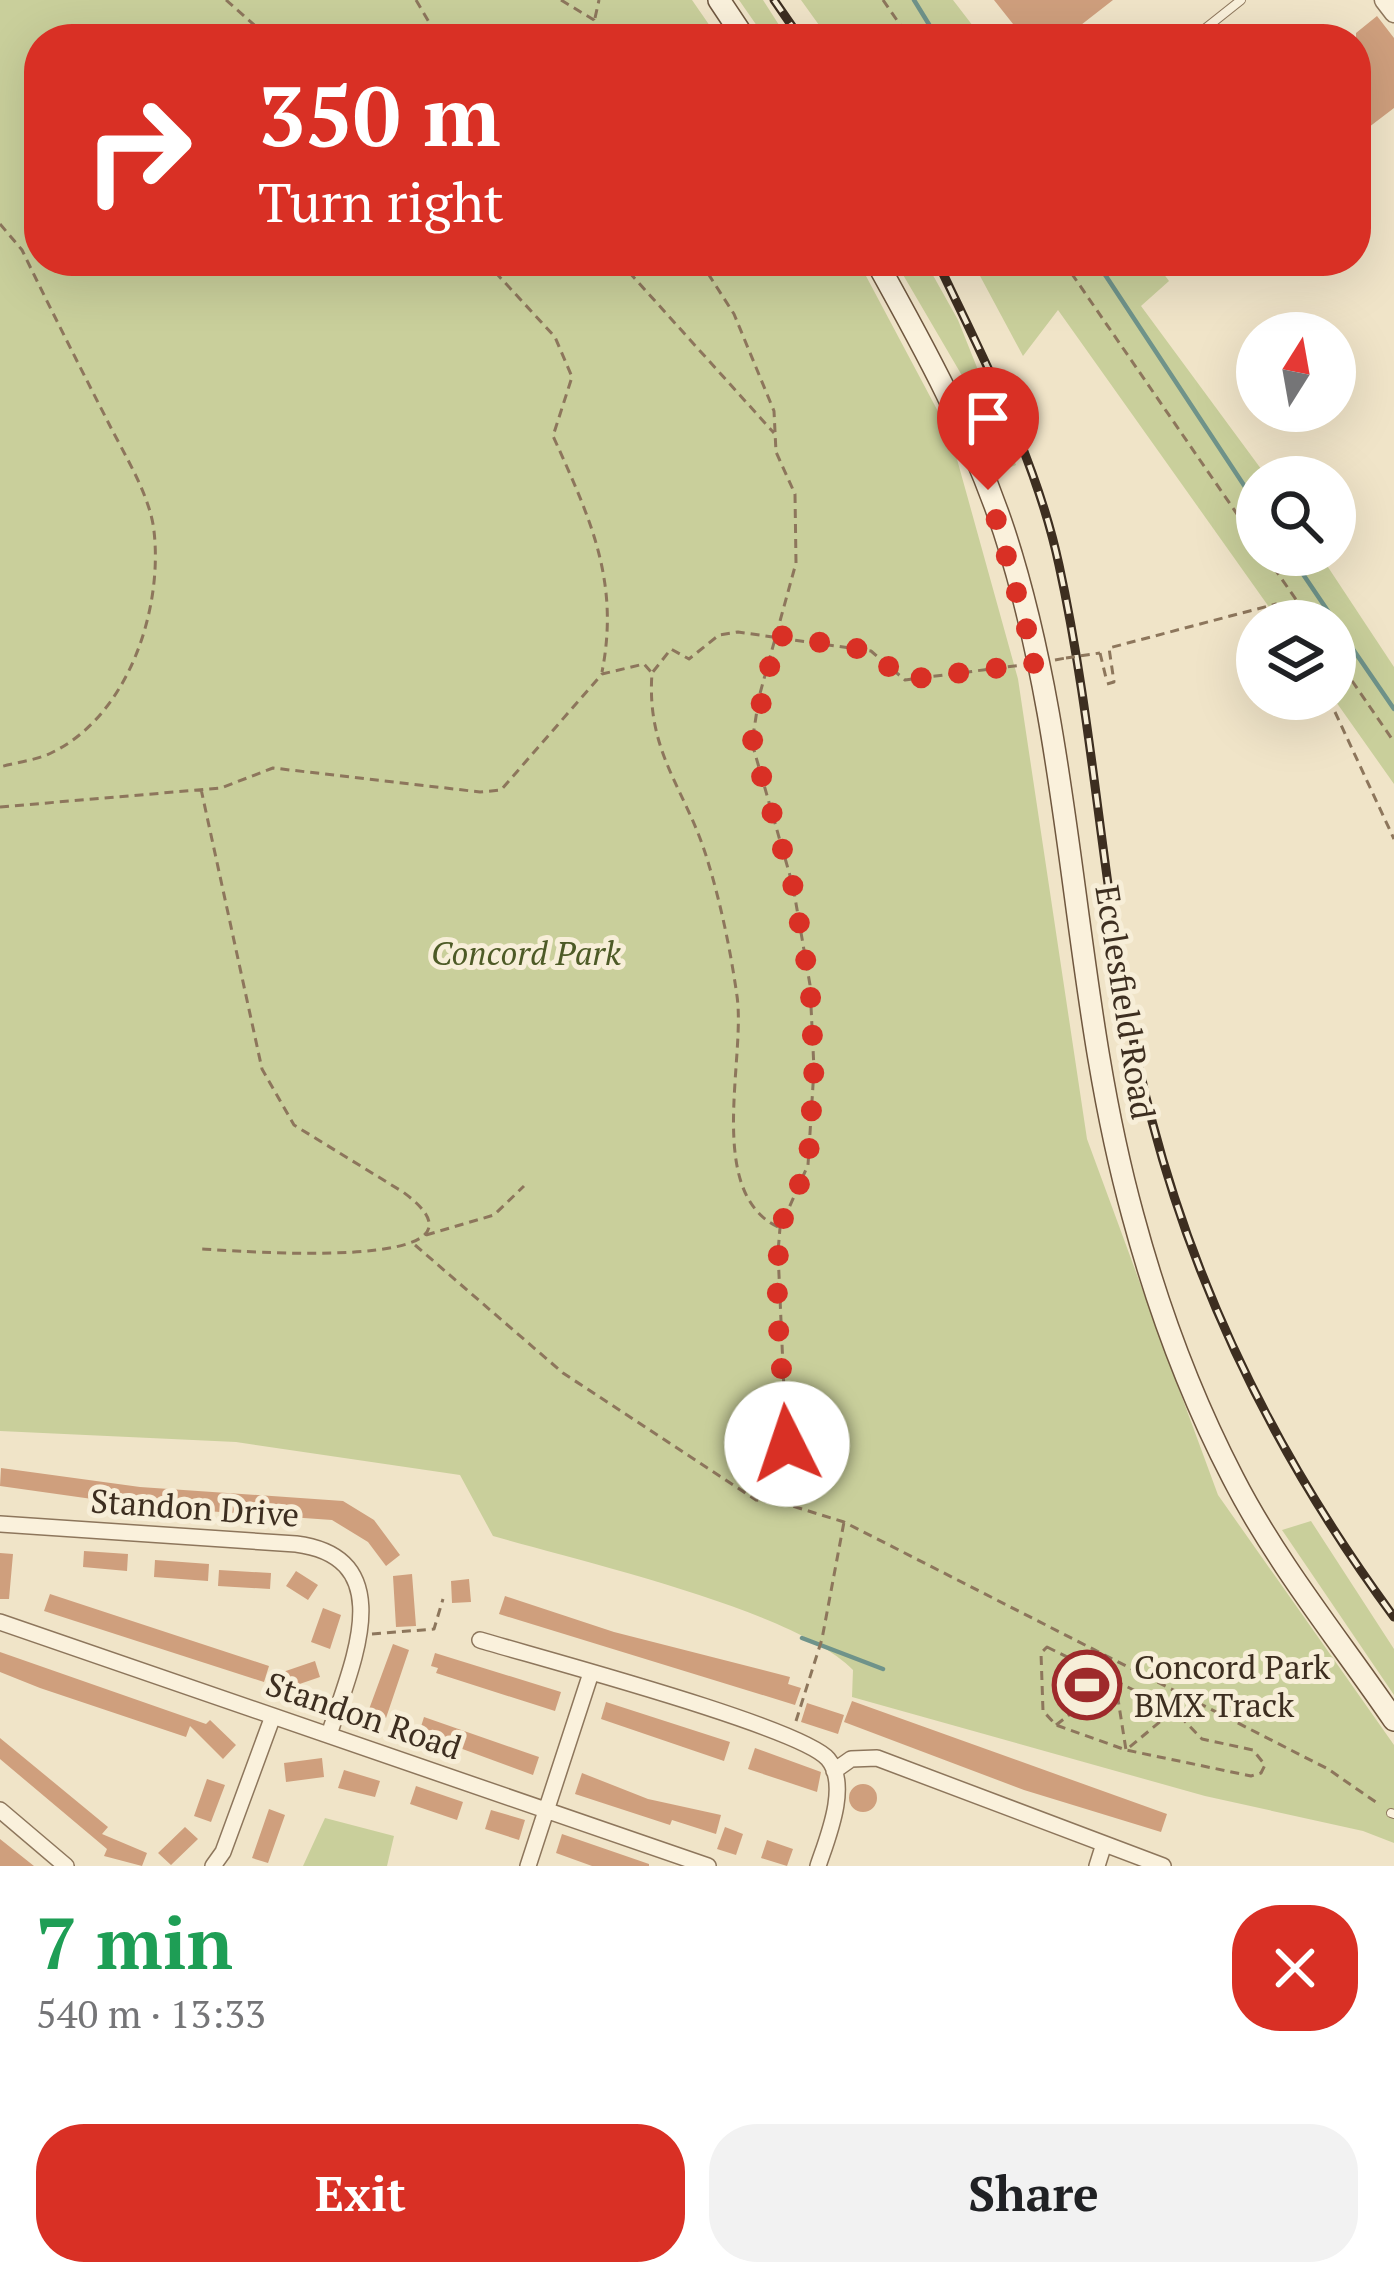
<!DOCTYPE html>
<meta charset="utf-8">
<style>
:root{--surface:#fff;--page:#f2f2f2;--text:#202124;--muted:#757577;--accent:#d93025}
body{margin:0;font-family:"PT Serif",serif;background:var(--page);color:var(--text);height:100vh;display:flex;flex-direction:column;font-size:45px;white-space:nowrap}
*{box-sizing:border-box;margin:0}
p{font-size:39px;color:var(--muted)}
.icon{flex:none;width:66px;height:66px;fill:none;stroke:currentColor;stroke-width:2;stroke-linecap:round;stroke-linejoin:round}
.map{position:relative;height:1866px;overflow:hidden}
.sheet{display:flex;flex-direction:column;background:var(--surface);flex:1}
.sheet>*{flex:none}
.hud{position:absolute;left:24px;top:24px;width:1347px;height:252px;border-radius:48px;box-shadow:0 12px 48px #0002;background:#d93025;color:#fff;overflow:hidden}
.needle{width:78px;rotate:11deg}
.fabs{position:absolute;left:1236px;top:312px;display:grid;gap:24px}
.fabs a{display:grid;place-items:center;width:120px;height:120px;border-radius:50%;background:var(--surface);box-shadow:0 12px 48px #0002;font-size:60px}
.pin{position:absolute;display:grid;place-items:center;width:102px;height:102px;color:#fff;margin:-123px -51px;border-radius:50% 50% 50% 0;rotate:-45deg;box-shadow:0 0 12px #0007}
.pin .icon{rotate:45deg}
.me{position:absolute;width:132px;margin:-66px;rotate:356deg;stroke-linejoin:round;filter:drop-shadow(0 0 9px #0008)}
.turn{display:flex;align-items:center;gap:42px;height:252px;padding:0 36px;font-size:54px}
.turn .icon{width:156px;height:156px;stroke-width:2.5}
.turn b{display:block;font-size:84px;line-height:102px}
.round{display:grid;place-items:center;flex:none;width:126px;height:126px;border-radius:48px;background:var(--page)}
.overview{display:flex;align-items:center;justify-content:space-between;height:204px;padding:0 36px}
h1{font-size:72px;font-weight:800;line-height:90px;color:#1e9e55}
.action{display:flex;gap:24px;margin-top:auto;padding:24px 36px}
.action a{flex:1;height:138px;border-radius:48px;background:var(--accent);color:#fff;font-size:48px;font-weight:800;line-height:138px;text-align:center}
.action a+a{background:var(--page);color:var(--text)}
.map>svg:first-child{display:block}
.green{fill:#c9cf9b}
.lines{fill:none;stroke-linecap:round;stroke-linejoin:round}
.stream{stroke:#6f938a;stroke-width:4.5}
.building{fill:#cf9f7d}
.service-casing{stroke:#8d765c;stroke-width:10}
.minor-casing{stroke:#8d765c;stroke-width:18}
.tertiary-casing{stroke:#8d765c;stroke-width:21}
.secondary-casing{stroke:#6f573f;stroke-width:24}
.path{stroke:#8d765c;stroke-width:3;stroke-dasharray:9 6;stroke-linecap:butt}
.service{stroke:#faf1dc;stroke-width:8}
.minor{stroke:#faf1dc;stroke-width:15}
.tertiary{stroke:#faf1dc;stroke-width:18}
.secondary{stroke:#faf1dc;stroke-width:21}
.rail-casing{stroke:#3d2e20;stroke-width:9}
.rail{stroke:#f7eed8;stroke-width:4.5;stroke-dasharray:14;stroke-linecap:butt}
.path-bridge{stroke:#8d765c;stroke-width:3;stroke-dasharray:9 6;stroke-linecap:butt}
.route{stroke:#d93025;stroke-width:21;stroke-dasharray:0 37.8}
.labels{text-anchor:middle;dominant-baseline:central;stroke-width:10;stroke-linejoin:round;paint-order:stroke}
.park-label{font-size:33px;font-style:italic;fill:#4d5a26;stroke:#f7eed8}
.street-label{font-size:33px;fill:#3d2e20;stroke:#f7eed8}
.poi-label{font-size:33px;fill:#3d2e20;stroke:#f7eed8;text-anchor:start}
</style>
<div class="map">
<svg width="1394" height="1866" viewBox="0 0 1394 1866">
<rect width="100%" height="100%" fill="#f0e4c8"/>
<path class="green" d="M0 0H692L719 39H39V261H858L950 434 1018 679 1087 1139 1218 1495 1394 1745V1843L1363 1831 1205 1796 852 1697 853 1670C795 1610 579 1561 493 1536L460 1475 236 1442 0 1431Z
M739 0H763L788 39H766Z
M801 0H953L983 39H829Z
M895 261H925L958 320 1016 465 1001 471 964 379Z
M972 261H1154L1169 281 1141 306 1267 477H1257V555H1320L1394 667V784L1334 699 1335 621H1279L1058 310 1023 356Z
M1311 1521 1394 1649V1695L1282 1530Z
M325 1818 394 1836 387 1866H303Z"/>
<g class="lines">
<path class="stream" d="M914 0 938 39
M1096 261 1257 505
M1290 555 1334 620
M1335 623 1394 709
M802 1638 883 1669"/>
</g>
<path class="building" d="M994 0H1113L1063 39H1025Z
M1377 16 1394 38V108L1356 137V33Z
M1 1468 140 1487 343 1501 374 1520 400 1555 386 1566 368 1542 332 1520 149 1507 0 1486Z
M84 1551 128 1554 127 1571 83 1567Z
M0 1553 13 1554 9 1599H0Z
M155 1560 209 1564 208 1581 154 1577Z
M219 1570 271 1573 270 1589 218 1586Z
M296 1571 318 1585 308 1600 286 1586Z
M412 1574 416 1626 396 1627 393 1576Z
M469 1579 471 1602 452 1603 451 1581Z
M50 1594 269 1666 264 1682 44 1611Z
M505 1596 614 1632 790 1677 788 1684 801 1688 795 1705 499 1614Z
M323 1608 341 1615 330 1649 311 1642Z
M393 1644 409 1650 386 1718 368 1712Z
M0 1652 206 1724 210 1720 236 1745 223 1759 190 1726 186 1737 40 1688 0 1672Z
M435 1653 561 1692 555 1711 436 1673 438 1668 431 1666Z
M315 1661 320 1677 282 1690 277 1674Z
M852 1701 1167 1814 1161 1832 1024 1790 844 1722Z
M606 1702 730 1742 724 1761 601 1719Z
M807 1703 844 1715 838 1734 801 1722Z
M424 1717 539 1757 533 1775 419 1733Z
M0 1738 108 1827 102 1834 147 1853 142 1866 104 1856 107 1849 0 1759Z
M755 1748 821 1772 817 1792 748 1769Z
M322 1758 324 1777 286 1782 284 1763Z
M344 1770 380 1781 375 1797 338 1788Z
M582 1773 648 1799 721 1815 716 1834 672 1820 670 1825 575 1794Z
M207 1779 225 1785 211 1822 194 1816Z
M849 1798a14 14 0 1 1 28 0a14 14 0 1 1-28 0Z
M416 1786 463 1802 457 1820 410 1804Z
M269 1809 285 1815 268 1863 252 1858Z
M491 1810 525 1820 519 1840 485 1829Z
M185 1827 198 1839 171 1865 158 1853Z
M725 1827 743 1834 736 1855 717 1849Z
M562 1834 649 1864V1866H592L556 1853Z
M0 1839 34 1866H0Z
M767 1840 793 1849 787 1866 761 1858Z"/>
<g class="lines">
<defs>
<path id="service" d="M1192 39 1241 0
M1391 1813 1394 1814"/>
<path id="minor" d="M0 1524 296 1544C404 1558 349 1670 329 1735
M0 1622 708 1866
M480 1640C536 1657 801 1727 828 1759 850 1785 827 1839 818 1866
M834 1771 851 1759 877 1758 1163 1866
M0 1810 66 1866
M213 1866 223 1852 273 1716
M528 1866 591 1673
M1097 1866 1103 1847"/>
<path id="tertiary" d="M1384 0 1394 13"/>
<path id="secondary" d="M719 0 745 39
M876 261C925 349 972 435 1004 531 1076 752 1071 992 1133 1216 1157 1305 1191 1397 1233 1478 1277 1564 1340 1641 1394 1720"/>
</defs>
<use href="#service" class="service-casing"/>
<use href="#minor" class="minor-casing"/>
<use href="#tertiary" class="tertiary-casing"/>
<use href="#secondary" class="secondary-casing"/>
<path class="path" d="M226 0 270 39
M416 0 439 39
M561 0 594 20 604 39
M883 0 910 39
M595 18 599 0
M0 224 22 250C50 308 79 365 108 422 124 454 150 495 154 531 163 610 128 715 53 752 38 760 17 762 0 767
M485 261 555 337 572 377 553 436C590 518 620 581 602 672
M619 261 774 433
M700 261 734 314 774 411 776 452 795 494 796 563 759 697 752 743 793 886 810 985 814 1069 808 1165 780 1228 778 1252 789 1505 844 1522 1328 1769 1380 1805
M1063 261 1257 543
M1265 555 1311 621
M1100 653 1107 682
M1335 656 1394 742
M1055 660 1066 658
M1107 684 1114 682 1109 648 1276 604 1288 621
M1335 712 1394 839
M201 789 262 1069 294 1125 403 1192C516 1275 229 1250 202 1249
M0 807 221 788 273 768 480 792 501 790 602 674 644 664 652 673
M778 1227C705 1192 746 1059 737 996 731 953 721 904 708 862 687 790 646 754 652 673L671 649 689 659 719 635 738 632 871 651 905 680 1022 665
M426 1235 494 1215 524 1186
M415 1245 563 1373 756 1500 788 1504
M372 1634 434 1629 443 1599
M1047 1647 1174 1710 1202 1739 1253 1750 1265 1765 1261 1773 1251 1776 1126 1750 1056 1725 1043 1711 1041 1653Z
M796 1721 822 1639 844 1522
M1056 1725 1115 1680 1126 1750 1173 1711"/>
<use href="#service" class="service"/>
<use href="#minor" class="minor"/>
<use href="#tertiary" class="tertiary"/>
<use href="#secondary" class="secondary"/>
<defs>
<path id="rail" d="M774 0 801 39
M937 261C983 358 1036 458 1059 565 1099 748 1104 939 1152 1121 1199 1301 1284 1468 1394 1617"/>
</defs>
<use href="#rail" class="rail-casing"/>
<use href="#rail" class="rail"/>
<path class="path-bridge" d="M1066 658 1100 653"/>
</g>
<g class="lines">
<path class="route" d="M787 1444 777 1308 779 1228 808 1166 814 1069 810 985 793 886 752 743 777 635 871 651 904 680 1036 663 988 490"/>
</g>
<defs>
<symbol id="stadium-ring" viewBox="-11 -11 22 22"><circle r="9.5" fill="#f7eed8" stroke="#9e2a2b" stroke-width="1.5"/><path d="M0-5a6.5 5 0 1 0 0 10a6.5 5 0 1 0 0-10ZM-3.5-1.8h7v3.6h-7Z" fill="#9e2a2b"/></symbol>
</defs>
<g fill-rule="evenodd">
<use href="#stadium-ring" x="1049" y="1647" width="76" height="76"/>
</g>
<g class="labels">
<g class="park-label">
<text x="526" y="952">Concord Park</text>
</g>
<g class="street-label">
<text transform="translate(1126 1002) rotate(81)">Ecclesfield Road</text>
<text transform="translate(195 1507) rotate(4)">Standon Drive</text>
<text transform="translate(364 1715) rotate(19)">Standon Road</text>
</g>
<g class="poi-label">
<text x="1134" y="1666">Concord Park<tspan x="1134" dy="38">BMX Track</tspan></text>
</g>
</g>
</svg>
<div class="fabs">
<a><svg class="needle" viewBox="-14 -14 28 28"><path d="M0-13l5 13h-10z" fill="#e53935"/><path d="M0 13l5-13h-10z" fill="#757577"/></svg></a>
<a><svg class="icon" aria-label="search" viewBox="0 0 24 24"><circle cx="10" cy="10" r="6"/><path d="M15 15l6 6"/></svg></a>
<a><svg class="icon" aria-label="layers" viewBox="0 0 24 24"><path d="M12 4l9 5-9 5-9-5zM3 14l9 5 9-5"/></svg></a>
</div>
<div class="pin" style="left:988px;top:490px;background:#d93025"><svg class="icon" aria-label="arrive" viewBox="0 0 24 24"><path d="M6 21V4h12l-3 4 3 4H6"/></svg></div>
<svg class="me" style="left:787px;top:1444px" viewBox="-20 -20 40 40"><circle r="19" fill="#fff"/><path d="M0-13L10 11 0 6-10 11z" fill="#d93025"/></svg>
<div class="hud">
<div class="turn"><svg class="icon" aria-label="right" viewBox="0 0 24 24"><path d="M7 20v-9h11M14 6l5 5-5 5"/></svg><div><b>350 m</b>Turn right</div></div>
</div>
</div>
<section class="sheet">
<div class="overview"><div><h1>7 min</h1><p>540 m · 13:33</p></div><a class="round" style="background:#d93025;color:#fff"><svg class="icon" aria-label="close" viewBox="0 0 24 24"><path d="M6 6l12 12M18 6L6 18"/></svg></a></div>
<div class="action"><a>Exit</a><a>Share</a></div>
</section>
